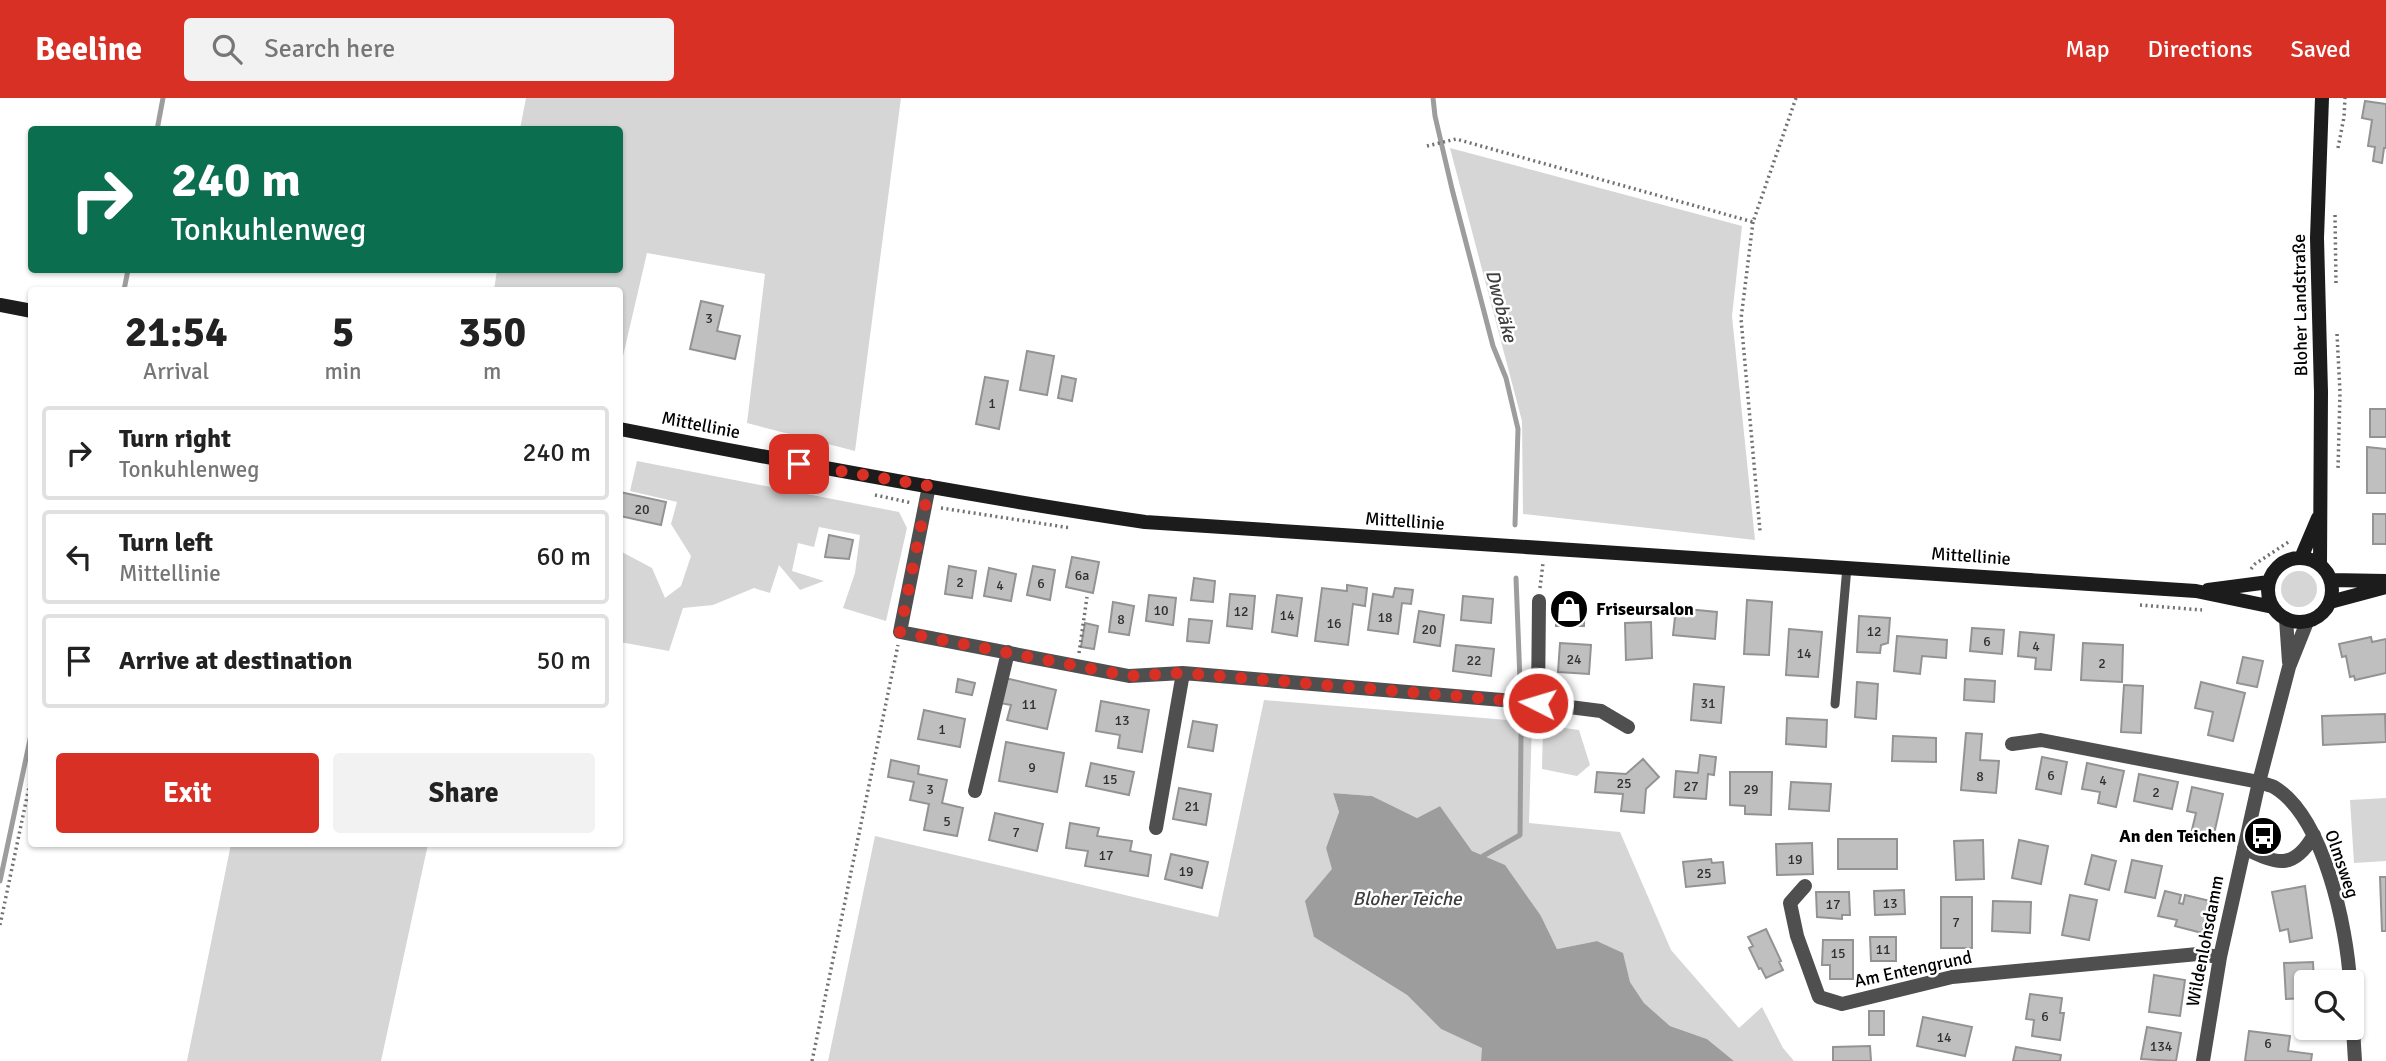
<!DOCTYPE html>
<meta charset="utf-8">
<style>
:root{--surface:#fff;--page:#f2f2f2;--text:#222;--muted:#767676;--line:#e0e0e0;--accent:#d93025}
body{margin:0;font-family:Signika,sans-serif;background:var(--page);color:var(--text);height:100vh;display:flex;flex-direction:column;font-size:26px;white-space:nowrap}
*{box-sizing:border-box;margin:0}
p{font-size:23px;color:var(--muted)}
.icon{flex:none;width:38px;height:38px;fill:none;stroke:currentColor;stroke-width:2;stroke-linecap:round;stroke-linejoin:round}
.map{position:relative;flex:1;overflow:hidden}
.sheet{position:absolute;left:28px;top:189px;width:595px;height:560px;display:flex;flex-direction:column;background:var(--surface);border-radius:7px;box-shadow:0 2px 5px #0004}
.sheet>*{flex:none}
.guide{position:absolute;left:28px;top:28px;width:595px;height:147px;border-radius:7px;box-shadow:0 2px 5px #0004;background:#0b6e4f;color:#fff;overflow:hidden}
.fabs{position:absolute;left:2294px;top:872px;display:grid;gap:14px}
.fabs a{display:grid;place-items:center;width:70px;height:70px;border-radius:7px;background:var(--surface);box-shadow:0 2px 5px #0004;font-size:35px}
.pin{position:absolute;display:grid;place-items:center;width:60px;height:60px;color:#fff;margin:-30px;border-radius:14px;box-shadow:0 4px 10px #0006}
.me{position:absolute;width:77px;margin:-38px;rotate:275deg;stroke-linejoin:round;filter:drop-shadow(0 0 5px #0008)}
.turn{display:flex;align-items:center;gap:24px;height:147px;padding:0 28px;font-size:32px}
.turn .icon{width:91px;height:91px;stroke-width:2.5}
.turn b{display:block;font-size:49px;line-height:60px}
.eta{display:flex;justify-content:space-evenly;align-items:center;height:119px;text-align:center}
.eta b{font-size:42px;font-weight:700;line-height:49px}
.action{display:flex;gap:14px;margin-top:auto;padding:14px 28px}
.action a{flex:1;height:80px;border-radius:7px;background:var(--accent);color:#fff;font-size:28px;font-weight:700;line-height:80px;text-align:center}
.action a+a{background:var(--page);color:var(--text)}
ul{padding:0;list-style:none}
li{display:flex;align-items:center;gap:21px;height:94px;margin:0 14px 10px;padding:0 14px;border:4px solid var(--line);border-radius:7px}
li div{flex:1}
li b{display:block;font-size:26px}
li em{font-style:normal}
header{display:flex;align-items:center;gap:42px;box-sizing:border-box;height:98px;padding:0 35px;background:var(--accent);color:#fff}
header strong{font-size:33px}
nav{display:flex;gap:38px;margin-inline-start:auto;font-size:24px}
.search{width:490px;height:63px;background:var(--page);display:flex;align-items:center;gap:18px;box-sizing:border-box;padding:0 24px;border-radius:7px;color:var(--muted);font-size:26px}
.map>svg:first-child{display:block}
.green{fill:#d6d6d6}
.water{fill:#9d9d9d}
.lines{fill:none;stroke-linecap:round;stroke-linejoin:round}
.stream{stroke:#9d9d9d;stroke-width:5}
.building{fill:#bfbfbf;stroke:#939393;stroke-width:2}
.path{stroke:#717171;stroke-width:3.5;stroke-dasharray:2 3.5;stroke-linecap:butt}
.lane{stroke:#4f4f4f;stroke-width:9}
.street{stroke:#4f4f4f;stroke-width:14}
.secondary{stroke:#1c1c1c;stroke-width:14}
.route{stroke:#d93025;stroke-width:12;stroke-dasharray:0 21.6}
.labels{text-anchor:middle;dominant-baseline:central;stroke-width:5;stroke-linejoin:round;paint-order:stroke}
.number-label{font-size:14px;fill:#303030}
.street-label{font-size:18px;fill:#000;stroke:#fff}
.poi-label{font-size:18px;font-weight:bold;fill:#000;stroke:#fff;text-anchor:start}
.water-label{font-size:19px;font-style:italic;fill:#3e3e3e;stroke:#fff}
</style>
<header>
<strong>Beeline</strong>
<div class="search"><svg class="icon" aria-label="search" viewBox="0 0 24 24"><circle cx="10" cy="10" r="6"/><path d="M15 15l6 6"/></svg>Search here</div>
<nav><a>Map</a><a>Directions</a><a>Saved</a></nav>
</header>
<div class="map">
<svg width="2386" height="963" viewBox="0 0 2386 963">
<rect width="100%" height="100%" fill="#fff"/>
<path class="green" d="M526 0H901L855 353 747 325 765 176 647 155 620 271V192H494L497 172H620V32L520 31Z
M1450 50 1742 128 1732 218 1755 442 1523 416 1522 323Z
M637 363 899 414 907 430 886 523 843 510 855 475 860 437 819 429 814 449 798 445 792 473 824 483 800 492 779 467 770 495 754 490 713 507 683 510 669 553 620 544V453L652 470 665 500 681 488 691 458 671 426 677 404 630 393Z
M2281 491a18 18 0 1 1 36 0a18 18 0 1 1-36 0Z
M1264 602 1532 624 1529 725 1620 734 1671 852 1739 930 1762 909 1783 950 1794 963H1734L1707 941 1670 928 1644 905 1630 884 1622 855 1597 843 1557 851 1541 818 1472 753 1440 708 1417 720 1372 698 1333 695 1339 714 1326 750 1333 771 1314 839 1407 897 1441 931 1483 950 1481 963H828L875 738 1218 819Z
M1543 627 1579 632 1590 667 1577 678 1542 671Z
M2386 700V763L2354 765 2350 702Z
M231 746H428L381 963H187Z"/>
<path class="water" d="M1333 695 1372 698 1417 720 1440 708 1472 753 1505 767 1541 818 1557 851 1597 843 1623 855 1630 884 1644 905 1670 928 1707 941 1734 963H1481L1482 950 1441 931 1407 897 1314 839 1305 803 1332 771 1326 750 1339 714Z"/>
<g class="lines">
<path class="stream" d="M1433 0 1435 18 1452 91 1493 248 1506 280 1518 331 1515 427
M157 32 163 0
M124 192 128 172
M1516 480 1520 583
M1483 758 1520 737 1521 636
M0 783 32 632"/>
</g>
<path class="building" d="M2365 3 2386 6V50H2384L2382 65 2373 63 2375 49 2368 48 2372 22 2362 20Z
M701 203 723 208 717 233 740 238 735 261 690 251Z
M1027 253 1054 258 1047 297 1020 292Z
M1062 278 1076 281 1072 303 1058 300Z
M985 279 1008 283 999 331 976 326Z
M2370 311H2386V339H2370Z
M2367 349 2386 351V395H2367Z
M620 394 666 404 661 427 620 418Z
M2373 416H2386V446H2373Z
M829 437 853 442 849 461 825 459Z
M1072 459 1099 464 1093 495 1066 489Z
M949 468 976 473 972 500 945 496Z
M1033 468 1055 472 1050 502 1027 497Z
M989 470 1016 476 1011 503 984 498Z
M1194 480 1215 483 1213 504 1191 502Z
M1347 487 1367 490 1365 508 1353 506 1348 547 1315 543 1322 490 1347 493Z
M1395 490 1413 492 1411 506 1402 505 1398 536 1368 532 1373 496 1393 499Z
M1230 496 1255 498 1252 531 1227 528Z
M1149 497 1176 500 1173 527 1146 523Z
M1277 497 1302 500 1297 538 1272 534Z
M1463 498 1493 501 1491 525 1461 522Z
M1556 502 1585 503 1584 528H1556Z
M1747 502 1772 504 1769 557 1744 556Z
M1113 504 1134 508 1129 537 1109 534Z
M1676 510 1717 514 1715 541 1673 537Z
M1419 513 1444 517 1440 548 1414 544Z
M1859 518 1890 520 1888 545 1881 547 1880 555 1857 554Z
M1189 521 1212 523 1209 545 1187 543Z
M1651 524 1652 560 1626 562 1625 525Z
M1085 525 1098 528 1094 551 1081 549Z
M1972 530 2004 532 2002 556 1970 553Z
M1789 531 1822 534 1818 579 1786 577Z
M2020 534 2054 537 2051 572 2035 571 2036 560 2018 558Z
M1897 538 1947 542 1946 560 1922 558 1920 576 1894 573Z
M2371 539 2372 544 2386 541V575L2355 582 2354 578 2350 579 2346 558 2342 559 2339 546Z
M1560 545 1591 547 1589 576 1558 574Z
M2083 545 2123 547 2122 584 2081 582Z
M1456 547 1494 551 1491 578 1453 573Z
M2243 559 2263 563 2257 589 2237 585Z
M1005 580 1056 592 1047 631 1007 622 1011 607 1000 605Z
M958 581 975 585 972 597 956 594Z
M1965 581 1995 583 1994 604 1964 602Z
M1857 584 1878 586 1876 621 1855 619Z
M2201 584 2245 595 2233 643 2208 637 2213 614 2195 610Z
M1694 586 1724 589 1721 625 1691 622Z
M2124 587 2143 588 2141 635 2121 634Z
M1101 603 1149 612 1142 654 1118 650 1120 637 1096 633Z
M924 612 965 621 960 649 918 641Z
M2385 616 2386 644 2323 647 2322 618Z
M1787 620 1827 622 1826 649 1786 646Z
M1193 623 1217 627 1213 653 1188 649Z
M1966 635 1982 636 1980 662 1999 663 1996 695 1961 692Z
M1893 638 1936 640V664L1892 663Z
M1006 644 1064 655 1057 694 999 683Z
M1700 657 1716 659 1714 677 1708 676 1706 701 1674 699 1676 673 1698 675Z
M2042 659 2067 664 2061 696 2036 691Z
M1643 661 1659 679 1646 691 1644 715 1621 713 1623 696 1595 694 1597 674 1626 676Z
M891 662 919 668 918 676 947 682 942 705 963 710 957 738 924 732 929 706 910 702 914 684 888 679Z
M1091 665 1134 674 1129 697 1086 688Z
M2087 665 2124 673 2116 709 2098 705 2100 694 2082 691Z
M1730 674H1772L1771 717 1745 716V708L1730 707Z
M2139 676 2178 684 2172 711 2134 703Z
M1791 684 1831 686 1829 713 1789 711Z
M2192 689 2223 696 2212 745 2190 740 2196 715 2187 713Z
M1179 690 1211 696 1206 727 1173 721Z
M995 715 1043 726 1037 753 989 742Z
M1070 725 1099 730 1097 738 1132 743 1130 753 1151 757 1148 778 1085 768 1088 753 1066 750Z
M1838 741H1897V771H1838Z
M1983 742 1984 781 1956 782 1954 743Z
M2019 742 2048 748 2041 786 2012 780Z
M1812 745 1813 776 1777 777 1776 746Z
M1171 756 1208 764 1202 790 1165 781Z
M2092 757 2116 763 2109 792 2085 786Z
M1711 761 1712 765 1723 764 1725 785 1686 789 1683 764Z
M2132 762 2162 768 2155 800 2125 794Z
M2380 779H2386V833H2382Z
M2305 788 2312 840 2290 844 2288 831 2280 833 2272 794Z
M1904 792 1905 816 1875 817 1874 793Z
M2165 793 2181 797 2179 805 2183 806 2185 797 2210 803 2202 835 2175 828 2177 822 2158 818Z
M1816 794H1849L1850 817H1842V821L1817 819Z
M2070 797 2097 802 2089 842 2062 837Z
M1941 799H1972V850H1941Z
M1993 803 2031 804 2030 835 1992 833Z
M1766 831 1781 863 1779 864 1783 872 1766 880 1761 870 1759 871 1749 850 1753 848 1748 839Z
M1870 839H1896V863H1871Z
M1823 842H1853V881H1830V867H1822Z
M2313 864 2314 884H2306V900L2286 901 2284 865Z
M2154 877 2185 882 2180 918 2149 914Z
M2030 896 2062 900 2060 915H2064L2060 942 2032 938 2034 922 2026 921Z
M1869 913H1884V937H1869Z
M1923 919 1972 929 1965 958 1917 948Z
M2147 929 2181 935 2176 963 2141 961Z
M2249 933 2290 938 2288 953 2312 956 2311 963H2245Z
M1870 948 1871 963H1833V949Z
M2016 949 2061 957 2060 963H2013Z"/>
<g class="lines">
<path class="path" d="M1427 48 1456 41 1753 124 1796 0
M2338 50 2344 19 2345 0
M2335 117 2336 186
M1753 124 1741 221 1760 433
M2337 236 2340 294 2338 371
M875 397 912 405
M941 410 1071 430
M2251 471 2255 466 2290 443
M1540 490 1543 465
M2140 507 2202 512
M1079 555 1087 499
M0 827 32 675
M812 963 898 547"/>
<path class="lane" d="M1835 606 1847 469"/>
<path class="street" d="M929 388 900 534 1129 578 1183 575 1538 605 1601 613 1628 629
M2286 521 2289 564
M1538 605 1539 503
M2012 646 2041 642 2259 684C2264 686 2270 687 2274 689 2324 719 2347 830 2350 884
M975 693 1008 554
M1156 730 1183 575
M2244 750C2277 766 2293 773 2314 737
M1805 788 1790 805 1797 838 1819 899 1842 906 1952 879 2198 856 2220 859
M2352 914 2355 963
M2203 963 2220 859 2259 684 2289 569 2307 524"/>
<path class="secondary" d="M0 207 32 213
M620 331C794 365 969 398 1145 424L2196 493 2273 509
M2301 460 2318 420
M2268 492a32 32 0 1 1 64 0a32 32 0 1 1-64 0Z
M2320 467 2321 294 2317 140 2322 0
M2331 482 2386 483
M2208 492 2269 484
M2330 504 2386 489"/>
</g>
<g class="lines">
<path class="route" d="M799 366 929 388 900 534 1129 578 1183 575 1538 605"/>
</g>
<defs>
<symbol id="shop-disc" viewBox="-11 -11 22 22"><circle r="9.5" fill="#000" stroke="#fff"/><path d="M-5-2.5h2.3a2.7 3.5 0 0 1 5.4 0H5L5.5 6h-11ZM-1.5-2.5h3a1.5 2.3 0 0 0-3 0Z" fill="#fff"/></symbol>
<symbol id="bus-disc" viewBox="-11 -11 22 22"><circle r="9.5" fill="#000" stroke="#fff"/><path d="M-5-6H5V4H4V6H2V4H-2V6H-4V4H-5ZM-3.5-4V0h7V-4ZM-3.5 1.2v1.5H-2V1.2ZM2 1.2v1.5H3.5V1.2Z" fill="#fff"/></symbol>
</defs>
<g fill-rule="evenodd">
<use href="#shop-disc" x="1547" y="489" width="44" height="44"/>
<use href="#bus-disc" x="2241" y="716" width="44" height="44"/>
</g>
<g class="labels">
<g class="number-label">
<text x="709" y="220">3</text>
<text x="992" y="305">1</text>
<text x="642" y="411">20</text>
<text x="1082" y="477">6a</text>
<text x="960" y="484">2</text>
<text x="1041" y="485">6</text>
<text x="1000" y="487">4</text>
<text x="1161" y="512">10</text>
<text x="1241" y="513">12</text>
<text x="1287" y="517">14</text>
<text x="1385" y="519">18</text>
<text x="1121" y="521">8</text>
<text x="1334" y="525">16</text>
<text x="1429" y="531">20</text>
<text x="1874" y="533">12</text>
<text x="1987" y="543">6</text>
<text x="2036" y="548">4</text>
<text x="1804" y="555">14</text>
<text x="1574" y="561">24</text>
<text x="1474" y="562">22</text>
<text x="2102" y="565">2</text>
<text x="1708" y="605">31</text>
<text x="1029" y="606">11</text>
<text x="1122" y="622">13</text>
<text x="942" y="631">1</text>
<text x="1032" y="669">9</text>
<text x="2051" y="677">6</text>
<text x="1980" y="678">8</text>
<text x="1110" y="681">15</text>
<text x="2103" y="682">4</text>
<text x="1624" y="685">25</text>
<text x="1691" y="688">27</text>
<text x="930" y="691">3</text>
<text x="1751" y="691">29</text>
<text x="2156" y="694">2</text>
<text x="1192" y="708">21</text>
<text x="947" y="723">5</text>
<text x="1016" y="734">7</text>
<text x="1106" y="757">17</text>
<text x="1795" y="761">19</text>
<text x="1186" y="773">19</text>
<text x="1704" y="775">25</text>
<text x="1890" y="805">13</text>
<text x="1833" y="806">17</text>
<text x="1956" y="824">7</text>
<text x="1883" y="851">11</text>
<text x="1838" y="855">15</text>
<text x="2045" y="918">6</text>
<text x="1944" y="939">14</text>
<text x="2268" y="945">6</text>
<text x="2161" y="948">134</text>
</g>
<g class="street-label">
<text transform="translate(2300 207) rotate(-91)">Bloher Landstraße</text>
<text transform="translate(701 327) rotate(11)">Mittellinie</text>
<text transform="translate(1405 423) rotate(4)">Mittellinie</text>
<text transform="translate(1971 458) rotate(4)">Mittellinie</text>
<text transform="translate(2342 766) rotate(71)">Olmsweg</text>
<text transform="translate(2205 843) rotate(-79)">Wildenlohsdamm</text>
<text transform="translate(1913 871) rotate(-12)">Am Entengrund</text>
</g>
<g class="poi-label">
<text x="1596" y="511">Friseursalon</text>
<text x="2236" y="738" text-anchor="end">An den Teichen</text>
</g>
<g class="water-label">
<text transform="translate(1501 208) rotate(75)">Dwobäke</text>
<text x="1407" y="801">Bloher Teiche</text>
</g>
</g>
</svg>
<div class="fabs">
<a><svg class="icon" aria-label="search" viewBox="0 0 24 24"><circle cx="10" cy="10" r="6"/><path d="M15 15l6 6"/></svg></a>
</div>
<div class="pin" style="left:799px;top:366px;background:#d93025"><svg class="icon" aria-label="arrive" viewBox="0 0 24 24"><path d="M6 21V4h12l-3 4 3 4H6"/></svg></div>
<svg class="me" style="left:1538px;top:605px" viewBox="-20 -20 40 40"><circle r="17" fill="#d93025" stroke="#fff" stroke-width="3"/><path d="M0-11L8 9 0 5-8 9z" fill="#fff"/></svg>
<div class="guide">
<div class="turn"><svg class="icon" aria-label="right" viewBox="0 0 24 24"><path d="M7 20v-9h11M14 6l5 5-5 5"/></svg><div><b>240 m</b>Tonkuhlenweg</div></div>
</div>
<section class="sheet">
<div class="eta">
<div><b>21:54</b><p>Arrival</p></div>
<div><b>5</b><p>min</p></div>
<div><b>350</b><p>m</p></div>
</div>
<ul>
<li><svg class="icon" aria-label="right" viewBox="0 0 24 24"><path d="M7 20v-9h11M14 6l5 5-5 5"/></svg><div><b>Turn right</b><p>Tonkuhlenweg</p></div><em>240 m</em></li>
<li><svg class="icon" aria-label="left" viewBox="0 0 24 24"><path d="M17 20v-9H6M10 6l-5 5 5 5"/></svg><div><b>Turn left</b><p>Mittellinie</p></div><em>60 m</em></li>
<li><svg class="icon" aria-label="arrive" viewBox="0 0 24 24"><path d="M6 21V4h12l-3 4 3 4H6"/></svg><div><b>Arrive at destination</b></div><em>50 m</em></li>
</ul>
<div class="action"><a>Exit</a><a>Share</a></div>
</section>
</div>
